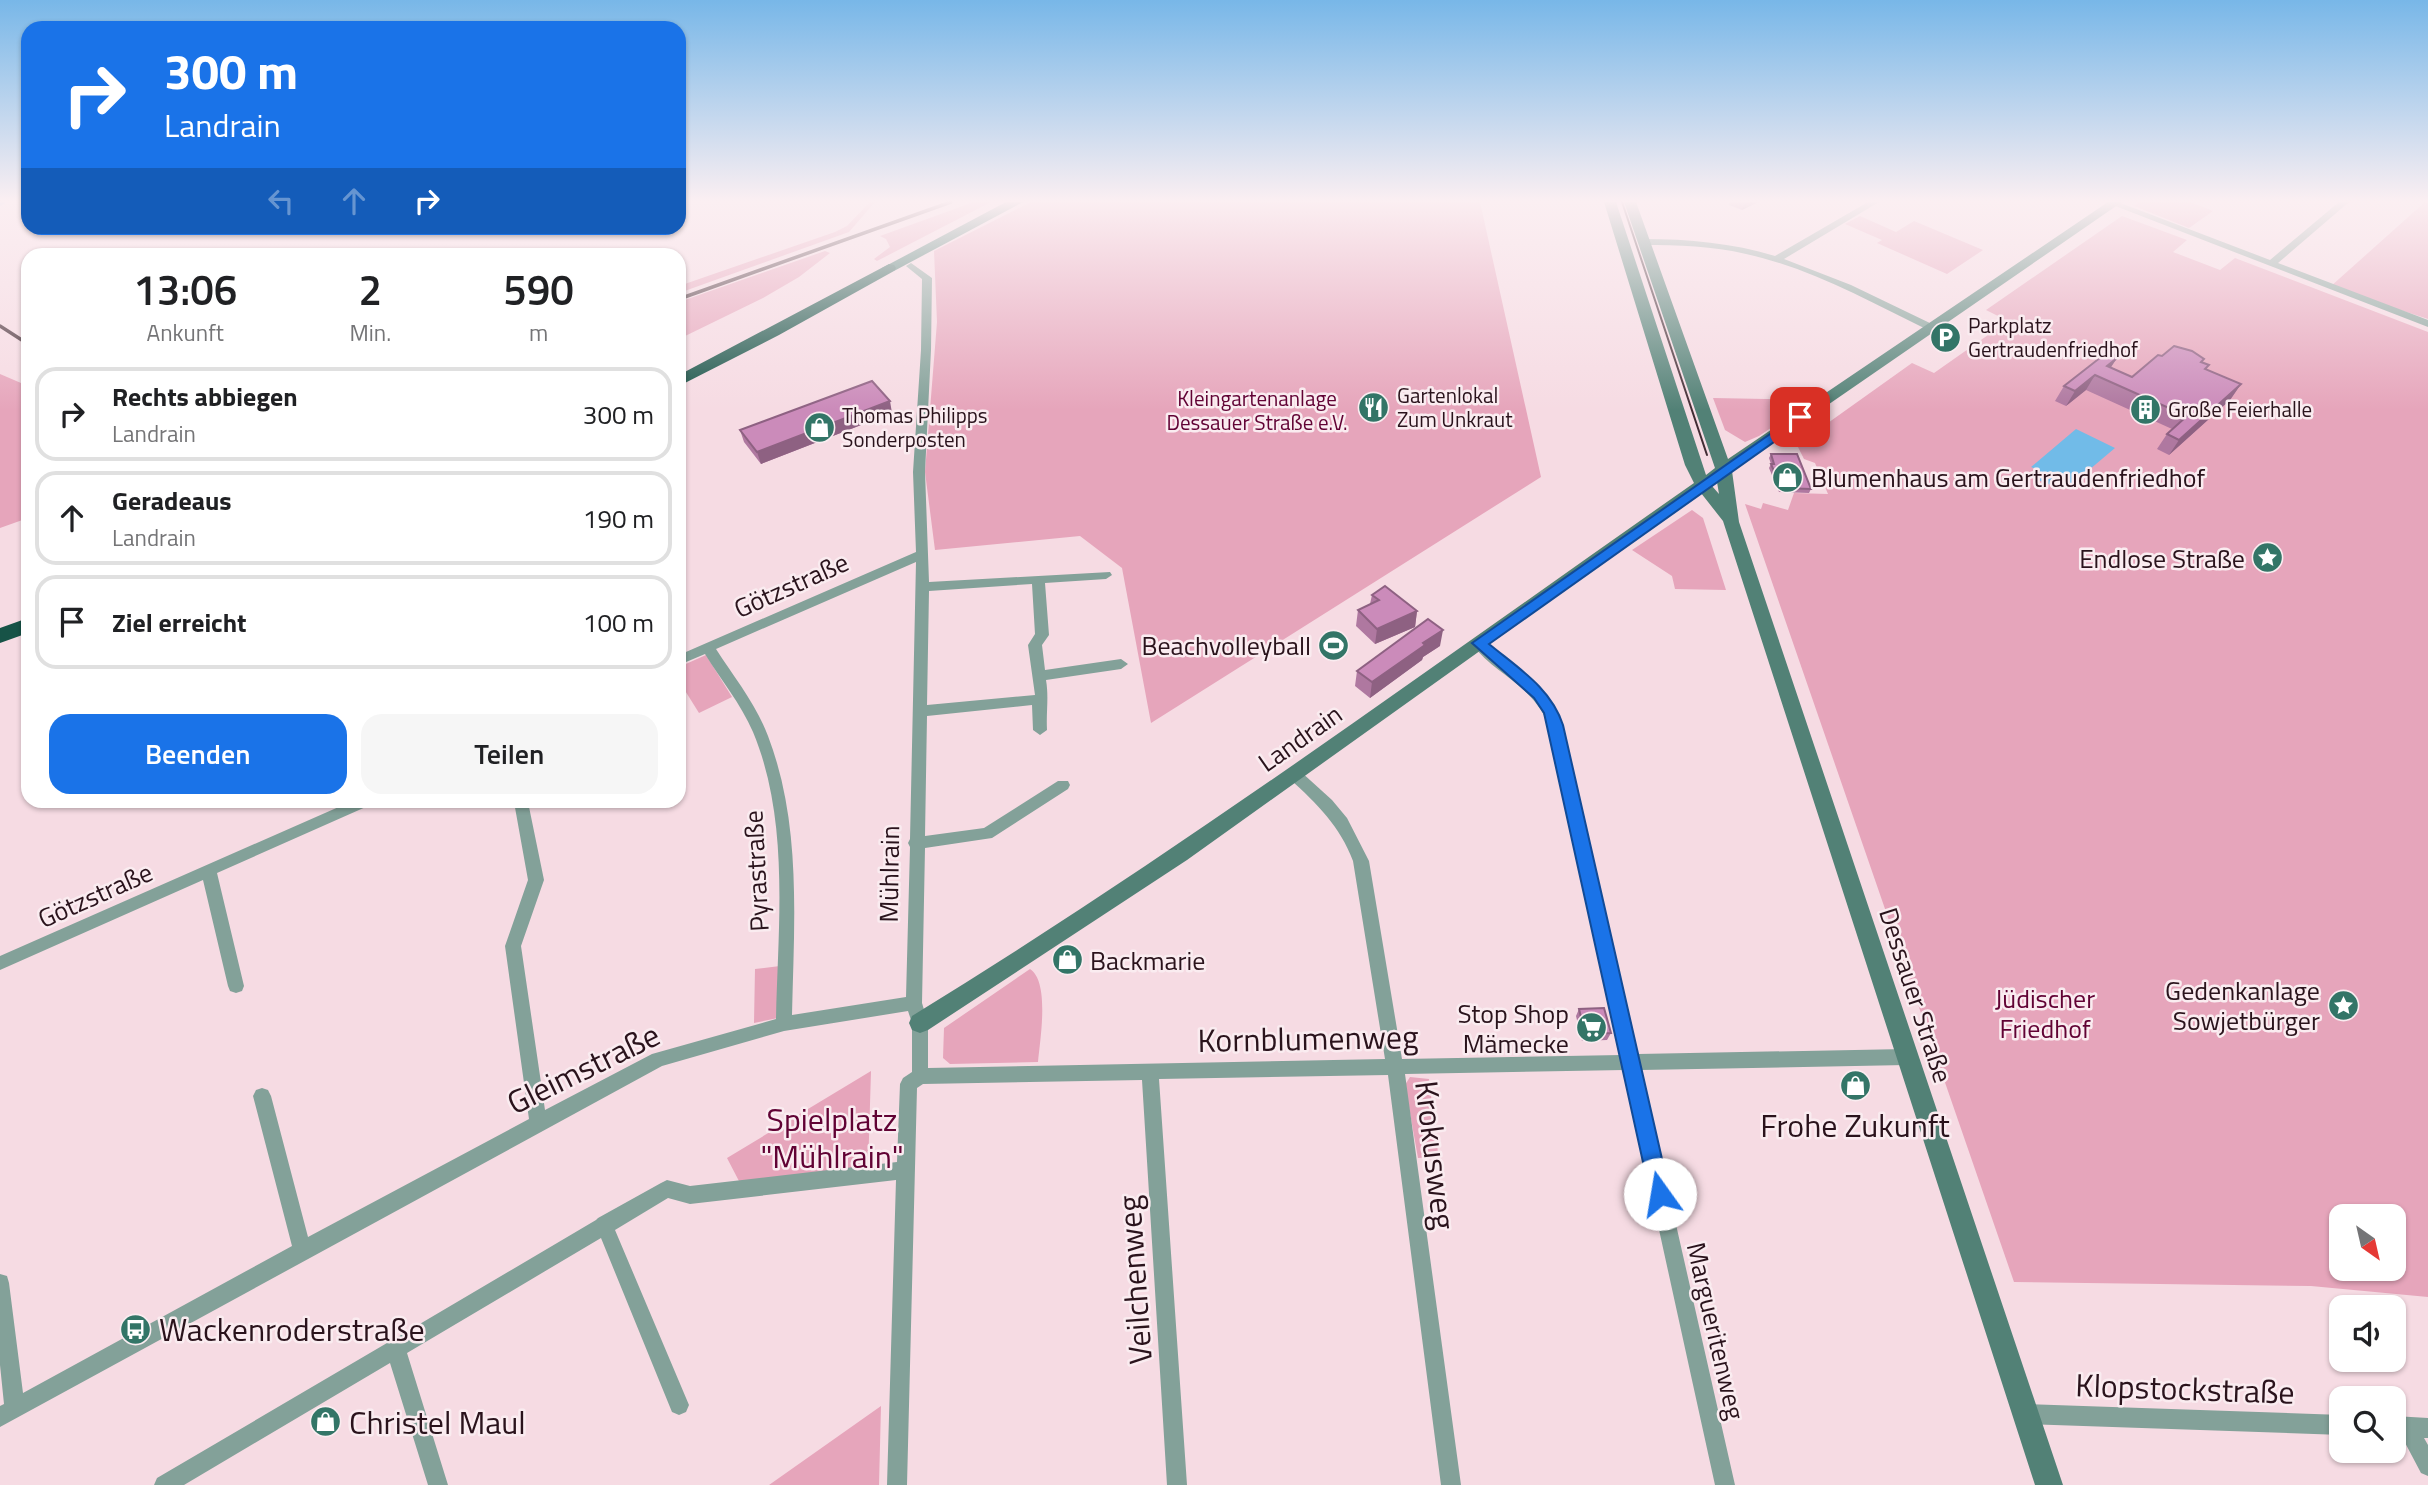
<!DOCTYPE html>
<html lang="de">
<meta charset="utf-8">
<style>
:root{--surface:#fff;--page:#f6f6f6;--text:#202124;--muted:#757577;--line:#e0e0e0;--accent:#1a73e8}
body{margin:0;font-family:"Titillium Web",sans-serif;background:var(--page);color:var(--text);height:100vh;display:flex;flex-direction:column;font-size:26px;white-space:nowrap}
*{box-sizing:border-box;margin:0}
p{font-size:23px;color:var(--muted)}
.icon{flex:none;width:38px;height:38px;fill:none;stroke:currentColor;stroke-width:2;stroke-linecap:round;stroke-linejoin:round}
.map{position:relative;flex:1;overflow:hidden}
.side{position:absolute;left:21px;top:248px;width:665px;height:560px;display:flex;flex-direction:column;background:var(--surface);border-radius:21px;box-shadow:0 2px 5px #0004}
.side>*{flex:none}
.banner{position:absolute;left:21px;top:21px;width:665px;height:214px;border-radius:21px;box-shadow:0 2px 5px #0004;background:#1a73e8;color:#fff;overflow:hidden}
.needle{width:46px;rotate:146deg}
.controls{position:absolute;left:2329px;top:1204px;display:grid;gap:14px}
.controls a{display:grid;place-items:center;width:77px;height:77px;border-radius:14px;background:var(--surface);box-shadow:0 2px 5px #0004;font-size:35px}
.pin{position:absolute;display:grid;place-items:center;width:60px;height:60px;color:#fff;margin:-30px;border-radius:14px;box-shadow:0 4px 10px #0006}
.me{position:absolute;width:77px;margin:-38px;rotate:347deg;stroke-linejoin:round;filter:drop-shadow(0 0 5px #0008)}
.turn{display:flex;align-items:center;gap:24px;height:147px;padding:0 28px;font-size:32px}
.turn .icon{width:91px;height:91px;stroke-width:2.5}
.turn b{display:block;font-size:49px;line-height:60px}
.lanes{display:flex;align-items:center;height:66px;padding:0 28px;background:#0003;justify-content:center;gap:35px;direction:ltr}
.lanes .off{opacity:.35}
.eta{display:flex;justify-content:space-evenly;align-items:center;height:119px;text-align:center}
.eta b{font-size:42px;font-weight:600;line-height:49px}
.primary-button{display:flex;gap:14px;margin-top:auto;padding:14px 28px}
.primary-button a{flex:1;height:80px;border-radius:21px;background:var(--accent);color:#fff;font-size:28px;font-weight:600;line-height:80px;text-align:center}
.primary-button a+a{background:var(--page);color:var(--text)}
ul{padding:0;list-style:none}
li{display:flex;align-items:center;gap:21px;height:94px;margin:0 14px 10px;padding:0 14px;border:4px solid var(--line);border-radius:21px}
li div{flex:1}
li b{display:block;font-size:26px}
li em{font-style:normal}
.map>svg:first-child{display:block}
.green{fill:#e6a5bb;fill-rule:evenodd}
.water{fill:#71bbe8}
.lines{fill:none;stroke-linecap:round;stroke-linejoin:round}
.stream{stroke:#71bbe8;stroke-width:3.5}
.street{fill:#83a199;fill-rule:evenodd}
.secondary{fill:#528176;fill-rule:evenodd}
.primary{fill:#2b6a5c;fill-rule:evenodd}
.highway{fill:#175347;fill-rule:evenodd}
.tram{stroke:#432c34;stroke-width:2}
.rail{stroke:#432c34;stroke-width:3.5}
.wall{fill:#af78a0}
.shaded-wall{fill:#8e6182}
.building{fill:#cb8bba;stroke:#8e6182;stroke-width:2}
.route{fill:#1a73e8;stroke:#114b97;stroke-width:2}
.labels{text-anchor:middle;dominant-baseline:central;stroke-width:5;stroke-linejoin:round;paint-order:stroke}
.far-poi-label{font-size:21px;fill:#2a131c;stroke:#faecf0;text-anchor:start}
.far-park-label{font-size:21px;fill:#610234;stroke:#faecf0}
.poi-label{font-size:26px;fill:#2a131c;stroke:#faecf0;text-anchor:end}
.street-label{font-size:26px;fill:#2a131c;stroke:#faecf0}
.park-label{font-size:26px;fill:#610234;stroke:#faecf0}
.near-street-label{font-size:32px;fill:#2a131c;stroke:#faecf0}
.near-park-label{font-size:32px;fill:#610234;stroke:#faecf0}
.near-poi-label{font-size:32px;fill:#2a131c;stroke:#faecf0;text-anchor:start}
</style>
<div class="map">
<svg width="2428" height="1485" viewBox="0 0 2428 1485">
<rect width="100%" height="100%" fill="#f6dbe3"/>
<path class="green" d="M870 202H875L849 232 679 293V286L835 232 847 226Z
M974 202H991L877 261 874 259 890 247 886 239 880 236Z
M1031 202H1480L1541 477 1151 723 1122 568 1080 536 935 550 925 472 937 322 934 251Z
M2140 202H2190L2213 211 2189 228 2134 206Z
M2425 202H2428V319L2330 287Z
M1860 216 1896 232 1914 221 1983 250 1947 274 1877 243 1882 240 1845 224Z
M2122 216 2187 240 2173 252 2220 270 2235 258 2428 332V1297L2311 1286 2014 1282 1745 504 1761 509 1763 503 1788 510 1794 493 1828 494 1815 463 1804 459 1797 445 1912 363 1934 373 2008 321 1986 310ZM2342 1216H2394V1269H2342Z
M825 251 830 253 799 277 763 298 679 339V302Z
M0 374 28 386V518L0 528Z
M1713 398 1812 400 1759 436 1745 442 1725 430Z
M1692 510 1703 518 1726 590 1675 589 1672 576 1632 550Z
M706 655 732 697 699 713 679 681V667Z
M780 966 778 1018 754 1023 755 969Z
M1030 969C1050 982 1040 1040 1038 1062L950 1064 943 1058 944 1028Z
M871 1071 868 1170 740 1183 727 1158Z
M1410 1077 1429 1079 1438 1153 1434 1157 1418 1158 1405 1085Z
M881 1406 879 1485H769Z"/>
<path class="water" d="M2076 429 2115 448 2070 486C2059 481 2052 490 2036 478V469L2031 467Z"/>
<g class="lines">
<path class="stream" d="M0 204 4 202"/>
<path class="street" d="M1868 202H1879L1784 259 1851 285 1934 325V329H1926C1868 301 1810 268 1746 254 1713 246 1678 245 1644 245L1639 242 1644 239C1689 239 1732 243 1775 256Z
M2105 202H2118L2270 260 2339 202H2349L2278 263 2428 320V327Z
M911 263 932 278 931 350 925 472 929 582 1110 572 1112 575 1106 579 1045 583 1049 635 1042 645 1045 670 1121 659 1128 664 1121 669 1046 680C1049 697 1046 712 1047 730L1040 735 1033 730 1032 705 927 716 925 836 984 828 1058 781H1068L1070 785 1068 789 992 838 925 848 922 1003 928 1023V1068L1385 1059 1353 861C1340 826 1317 804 1290 779L1288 775 1290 771H1300L1332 800 1347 818 1369 861 1402 1059 1621 1055 1549 725C1530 682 1496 676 1472 644L1479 639 1484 641C1515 669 1545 685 1563 725L1638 1054 1906 1049 1912 1052 1914 1057 1912 1062 1906 1065 1641 1070 1735 1485H1715L1624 1070 1405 1074 1461 1485H1441L1388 1075 1159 1079 1187 1485H1167L1142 1080 923 1084 917 1088 907 1485H887L896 1180 690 1204 668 1198 615 1230 689 1405 686 1412 679 1415 672 1412 601 1238 407 1353 448 1485H428L390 1363 184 1485H154L157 1478 387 1343 388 1340 396 1338 596 1220 598 1218 661 1183 667 1180 690 1186 897 1162 900 1084 903 1078 912 1072V1023L908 1011 784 1031 662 1066 0 1427V1406L4 1404 0 1365V1274L7 1276 9 1283 23 1393 292 1246 253 1096 256 1090 262 1088 268 1090 271 1096 308 1237 529 1119 505 946 528 880 514 802H528L544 880 521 946 545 1110 652 1054 776 1019C778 925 790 821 753 732 741 704 721 680 705 654L679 665V655L916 552 913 472 921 350 922 279 906 266ZM916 562 910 839 908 843 910 847 906 997 792 1015C794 922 802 825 768 736 756 704 734 677 716 649ZM1032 584 1035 634 1028 645 1035 695 927 705 929 591Z
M350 802H370L368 806 217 873 244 986 242 991 236 993 230 991 228 986 203 880 0 970V956Z
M2026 1404 2342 1415V1435L2026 1424 2019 1421 2016 1414 2019 1407Z
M2394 1416 2428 1418V1438H2424L2428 1445V1476L2421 1473 2402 1437 2394 1436Z"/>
<path class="secondary" d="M1604 202H1616L1706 475 1715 468 1624 202H1636L1728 459 2108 202H2122L1732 471 1739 522 2063 1485H2035L1723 521 1701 493 1187 860 928 1030 920 1033 912 1030 909 1023 912 1016C1181 851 1435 664 1694 483L1685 465ZM1717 482 1719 494 1712 486Z"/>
<path class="primary" d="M1006 202H1023L894 271H884L882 268Z"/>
<path class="highway" d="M889 264 894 265 896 268 894 271 779 335 679 386V375Z
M28 618V633L0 643V628Z"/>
<path class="tram" d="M1622 202 1707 455"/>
<path class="rail" d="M679 299 951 202
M0 326 28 344"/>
</g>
<path class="wall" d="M1730 202H1758L1742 210 1729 205Z
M2162 356 2204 359 2202 362 2207 370 2241 384 2230 400 2169 455 2157 449 2167 434 2172 429 2086 390 2066 406 2055 401 2064 386 2117 358 2111 367 2132 377Z
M892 413 761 464 744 442 740 430Z
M1771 454 1811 489 1809 493 1779 492 1769 468 1771 464 1769 458Z
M1372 595 1417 611 1415 627 1375 644 1356 626 1358 610 1370 604Z
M1440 646 1423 657 1422 660 1370 698 1355 686 1357 671Z
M1579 1009 1611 1033 1607 1040 1582 1041 1576 1016Z"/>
<path class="shaded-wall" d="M1745 202H1758L1742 210Z
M2117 358 2107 373V366Z
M2095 375 2086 390 2066 406 2075 391Z
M2241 384 2230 400 2169 455 2179 440Z
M890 401 892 413 761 464 757 452Z
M1417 611 1415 627 1375 644 1377 629Z
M1443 630 1440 646 1423 657 1422 660 1370 698 1372 682 1423 643Z"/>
<path class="building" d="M2174 346 2192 351 2204 359 2201 362 2209 365 2205 369 2241 384 2179 440 2167 434 2187 416 2095 375 2075 391 2064 386 2110 350 2117 358 2107 366 2132 377 2158 355 2162 356Z
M872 381 890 401 757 452 740 430Z
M1771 454H1797L1811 489 1781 488 1771 464H1774Z
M1385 586 1417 611 1377 629 1358 610 1379 600 1372 595Z
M1428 619 1443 630 1423 643 1425 645 1372 682 1357 671Z
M1604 1008 1611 1033 1585 1034 1579 1009Z"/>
<linearGradient id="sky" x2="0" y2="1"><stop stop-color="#78b7e8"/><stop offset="0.49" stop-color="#fbeff2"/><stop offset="1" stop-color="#fbeff2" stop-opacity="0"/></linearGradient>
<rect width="2428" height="410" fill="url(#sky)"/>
<path class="route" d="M1800 413 1807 417 1805 420 1489 644C1518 668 1551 688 1563 725L1670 1194 1667 1201 1660 1204 1653 1201 1650 1194 1544 713 1534 698 1472 643Z"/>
<defs>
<symbol id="parking-disc" viewBox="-11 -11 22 22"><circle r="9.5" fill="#337567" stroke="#faecf0"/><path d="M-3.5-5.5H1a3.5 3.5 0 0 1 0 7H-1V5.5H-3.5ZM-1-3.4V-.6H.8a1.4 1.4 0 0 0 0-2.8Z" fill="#fff"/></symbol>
<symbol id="restaurant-disc" viewBox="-11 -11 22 22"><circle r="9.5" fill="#337567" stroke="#faecf0"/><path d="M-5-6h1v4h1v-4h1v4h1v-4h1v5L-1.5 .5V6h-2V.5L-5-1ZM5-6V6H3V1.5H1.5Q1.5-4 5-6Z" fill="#fff"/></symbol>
<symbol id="building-disc" viewBox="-11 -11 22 22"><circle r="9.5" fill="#337567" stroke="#faecf0"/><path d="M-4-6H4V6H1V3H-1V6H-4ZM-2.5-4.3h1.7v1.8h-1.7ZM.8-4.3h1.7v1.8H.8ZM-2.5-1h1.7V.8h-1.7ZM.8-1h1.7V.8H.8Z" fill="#fff"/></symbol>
<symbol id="shop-disc" viewBox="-11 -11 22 22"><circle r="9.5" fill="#337567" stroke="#faecf0"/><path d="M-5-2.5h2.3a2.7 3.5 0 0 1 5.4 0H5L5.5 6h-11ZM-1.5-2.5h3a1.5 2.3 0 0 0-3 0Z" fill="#fff"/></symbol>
<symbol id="sight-disc" viewBox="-11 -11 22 22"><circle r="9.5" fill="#337567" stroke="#faecf0"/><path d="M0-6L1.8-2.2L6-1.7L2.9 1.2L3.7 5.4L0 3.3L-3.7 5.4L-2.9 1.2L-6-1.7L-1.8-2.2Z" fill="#fff"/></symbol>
<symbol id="stadium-disc" viewBox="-11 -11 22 22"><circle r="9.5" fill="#337567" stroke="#faecf0"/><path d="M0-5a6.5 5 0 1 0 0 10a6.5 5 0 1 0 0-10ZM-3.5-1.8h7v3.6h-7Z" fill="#fff"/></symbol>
<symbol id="supermarket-disc" viewBox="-11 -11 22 22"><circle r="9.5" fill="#337567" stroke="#faecf0"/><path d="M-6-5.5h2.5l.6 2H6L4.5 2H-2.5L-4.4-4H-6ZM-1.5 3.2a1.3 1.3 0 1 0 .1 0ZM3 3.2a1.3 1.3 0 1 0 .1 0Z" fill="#fff"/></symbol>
<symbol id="bus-disc" viewBox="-11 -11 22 22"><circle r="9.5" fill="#337567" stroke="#faecf0"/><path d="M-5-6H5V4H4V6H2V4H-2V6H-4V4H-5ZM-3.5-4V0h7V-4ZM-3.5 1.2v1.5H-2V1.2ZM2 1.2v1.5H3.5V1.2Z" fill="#fff"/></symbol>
</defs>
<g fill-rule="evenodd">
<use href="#parking-disc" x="1928" y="320" width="35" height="35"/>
<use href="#restaurant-disc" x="1356" y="390" width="35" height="35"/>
<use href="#building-disc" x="2128" y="392" width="35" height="35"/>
<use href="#shop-disc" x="802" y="410" width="35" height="35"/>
<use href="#shop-disc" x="1770" y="460" width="35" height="35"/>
<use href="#sight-disc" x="2250" y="540" width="35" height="35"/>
<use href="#stadium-disc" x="1316" y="628" width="35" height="35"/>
<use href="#shop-disc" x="1050" y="942" width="35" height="35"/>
<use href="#sight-disc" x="2326" y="988" width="35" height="35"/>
<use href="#supermarket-disc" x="1574" y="1010" width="35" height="35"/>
<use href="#shop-disc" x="1838" y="1068" width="35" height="35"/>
<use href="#bus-disc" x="118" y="1312" width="35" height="35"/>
<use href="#shop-disc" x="308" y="1404" width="35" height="35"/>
</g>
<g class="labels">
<g class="far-poi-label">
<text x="1968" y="325">Parkplatz<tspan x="1968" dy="24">Gertraudenfriedhof</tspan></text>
<text x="1397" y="395">Gartenlokal<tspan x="1397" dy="24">Zum Unkraut</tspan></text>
<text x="2168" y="409">Große Feierhalle</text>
<text x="842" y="415">Thomas Philipps<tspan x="842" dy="24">Sonderposten</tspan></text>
</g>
<g class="far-park-label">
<text x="1257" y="398">Kleingartenanlage<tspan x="1257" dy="24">Dessauer Straße e.V.</tspan></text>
</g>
<g class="poi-label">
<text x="1811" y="477" text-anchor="start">Blumenhaus am Gertraudenfriedhof</text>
<text x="2245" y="558">Endlose Straße</text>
<text x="1311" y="645">Beachvolleyball</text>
<text x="1090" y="960" text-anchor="start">Backmarie</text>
<text x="2320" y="990">Gedenkanlage<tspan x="2320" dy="30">Sowjetbürger</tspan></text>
<text x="1569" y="1013">Stop Shop<tspan x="1569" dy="30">Mämecke</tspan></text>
</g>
<g class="street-label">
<text transform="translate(791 585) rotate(-24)">Götzstraße</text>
<text transform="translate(1300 738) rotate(-35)">Landrain</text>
<text transform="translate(756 871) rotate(-93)">Pyrastraße</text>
<text transform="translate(889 874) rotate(-89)">Mühlrain</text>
<text transform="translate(95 895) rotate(-24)">Götzstraße</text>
<text transform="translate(1916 995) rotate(72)">Dessauer Straße</text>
<text transform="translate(1716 1331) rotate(77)">Margueritenweg</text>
</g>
<g class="park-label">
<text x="2045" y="998">Jüdischer<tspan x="2045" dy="30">Friedhof</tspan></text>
</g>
<g class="near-street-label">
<text transform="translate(1308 1038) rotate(-1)">Kornblumenweg</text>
<text transform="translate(583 1068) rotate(-26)">Gleimstraße</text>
<text transform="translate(1436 1155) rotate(83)">Krokusweg</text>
<text transform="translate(1134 1280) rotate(-94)">Veilchenweg</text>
<text transform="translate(2185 1388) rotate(2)">Klopstockstraße</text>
</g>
<g class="near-park-label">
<text x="832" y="1119">Spielplatz<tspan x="832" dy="37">"Mühlrain"</tspan></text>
</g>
<g class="near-poi-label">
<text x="1855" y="1125" text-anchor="middle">Frohe Zukunft</text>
<text x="159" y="1329">Wackenroderstraße</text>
<text x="349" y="1422">Christel Maul</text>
</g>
</g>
</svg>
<div class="controls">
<a><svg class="needle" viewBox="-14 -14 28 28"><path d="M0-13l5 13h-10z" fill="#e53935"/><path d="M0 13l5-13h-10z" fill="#757577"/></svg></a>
<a><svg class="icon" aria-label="sound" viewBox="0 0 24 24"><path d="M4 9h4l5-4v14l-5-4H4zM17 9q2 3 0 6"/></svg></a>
<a><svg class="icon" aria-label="search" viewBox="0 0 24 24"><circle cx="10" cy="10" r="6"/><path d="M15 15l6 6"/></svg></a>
</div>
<div class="pin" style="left:1800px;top:417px;background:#d93025"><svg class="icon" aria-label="arrive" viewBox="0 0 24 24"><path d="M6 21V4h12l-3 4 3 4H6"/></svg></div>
<svg class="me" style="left:1660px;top:1194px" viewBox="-20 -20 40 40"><circle r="19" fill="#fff"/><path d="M0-13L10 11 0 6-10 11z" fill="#1a73e8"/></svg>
<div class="banner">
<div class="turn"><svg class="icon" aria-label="right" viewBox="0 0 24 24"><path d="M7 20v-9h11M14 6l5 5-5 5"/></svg><div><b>300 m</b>Landrain</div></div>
<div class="lanes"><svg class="icon off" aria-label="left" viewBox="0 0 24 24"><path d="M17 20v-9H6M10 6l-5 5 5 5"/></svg><svg class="icon off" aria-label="ahead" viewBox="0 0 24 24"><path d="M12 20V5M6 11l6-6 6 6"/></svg><svg class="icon" aria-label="right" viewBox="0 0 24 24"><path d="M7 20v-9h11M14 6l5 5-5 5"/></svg></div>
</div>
<section class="side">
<div class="eta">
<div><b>13:06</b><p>Ankunft</p></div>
<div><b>2</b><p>Min.</p></div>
<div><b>590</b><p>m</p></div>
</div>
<ul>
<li><svg class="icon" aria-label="right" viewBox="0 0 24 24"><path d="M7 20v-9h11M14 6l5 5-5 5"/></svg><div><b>Rechts abbiegen</b><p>Landrain</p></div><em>300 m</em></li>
<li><svg class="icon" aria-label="ahead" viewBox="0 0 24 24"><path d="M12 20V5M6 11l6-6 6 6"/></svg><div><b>Geradeaus</b><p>Landrain</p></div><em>190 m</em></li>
<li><svg class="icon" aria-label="arrive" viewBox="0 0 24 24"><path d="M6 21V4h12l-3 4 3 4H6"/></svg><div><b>Ziel erreicht</b></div><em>100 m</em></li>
</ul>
<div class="primary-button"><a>Beenden</a><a>Teilen</a></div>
</section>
</div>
